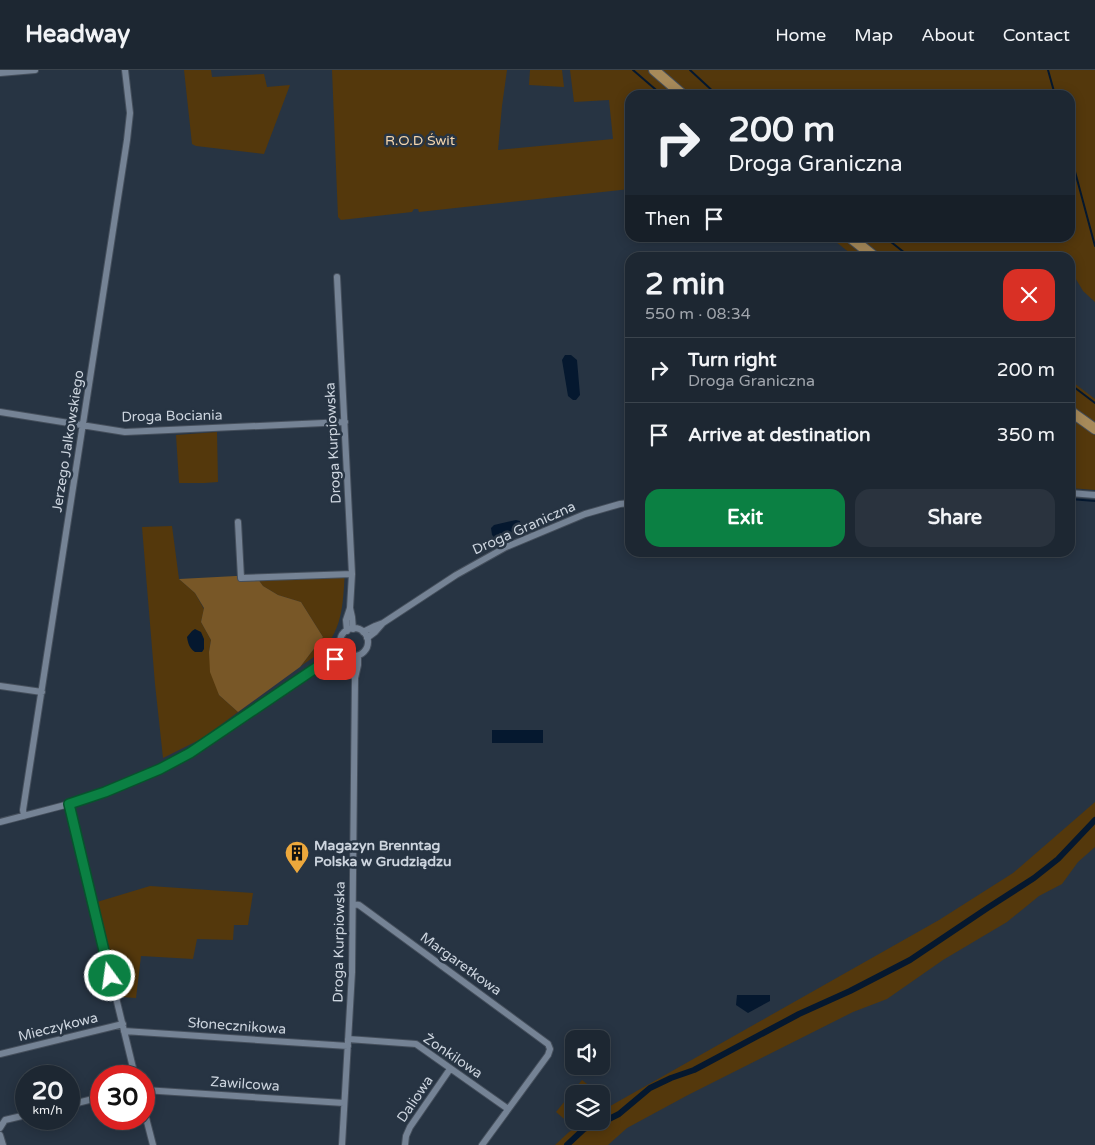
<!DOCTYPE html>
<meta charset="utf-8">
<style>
:root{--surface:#1d2732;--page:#2a333e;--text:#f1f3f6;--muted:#a0a5ac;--line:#3b444d;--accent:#0b8043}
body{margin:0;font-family:"Varela Round",sans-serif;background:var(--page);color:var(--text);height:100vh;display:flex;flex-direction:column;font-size:19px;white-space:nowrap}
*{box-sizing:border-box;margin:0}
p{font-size:16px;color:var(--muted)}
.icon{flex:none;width:28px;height:28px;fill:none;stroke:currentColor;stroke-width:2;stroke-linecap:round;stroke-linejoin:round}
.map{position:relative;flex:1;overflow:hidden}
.side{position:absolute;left:625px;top:182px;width:450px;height:305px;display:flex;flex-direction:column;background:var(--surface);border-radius:15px;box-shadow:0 2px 12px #0003,0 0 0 1px var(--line)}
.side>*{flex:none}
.top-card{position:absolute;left:625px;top:20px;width:450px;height:152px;border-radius:15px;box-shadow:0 2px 12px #0003,0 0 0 1px var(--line);background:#1d2732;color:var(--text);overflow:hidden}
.controls{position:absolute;left:565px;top:960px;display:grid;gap:10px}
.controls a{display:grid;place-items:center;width:45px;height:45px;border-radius:10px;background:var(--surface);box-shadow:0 2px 12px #0003,0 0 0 1px var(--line);font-size:25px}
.speed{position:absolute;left:15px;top:995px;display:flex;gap:10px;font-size:25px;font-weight:700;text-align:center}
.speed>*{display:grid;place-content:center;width:65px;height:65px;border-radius:50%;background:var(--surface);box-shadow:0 2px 12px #0003,0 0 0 1px var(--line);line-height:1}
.speed small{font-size:12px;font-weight:400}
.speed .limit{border:8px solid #d22;background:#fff;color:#111}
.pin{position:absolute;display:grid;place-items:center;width:42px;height:42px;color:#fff;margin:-21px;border-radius:10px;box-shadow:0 2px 8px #0006}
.me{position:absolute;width:55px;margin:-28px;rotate:346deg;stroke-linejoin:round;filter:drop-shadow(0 0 4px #0008)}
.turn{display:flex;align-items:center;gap:18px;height:105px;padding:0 20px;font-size:22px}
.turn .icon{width:65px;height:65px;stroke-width:2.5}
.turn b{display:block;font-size:35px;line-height:42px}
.then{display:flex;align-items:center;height:48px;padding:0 20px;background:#0003;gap:10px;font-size:19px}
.round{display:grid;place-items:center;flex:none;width:52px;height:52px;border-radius:15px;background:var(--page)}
.overview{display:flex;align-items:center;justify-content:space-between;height:85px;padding:0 20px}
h1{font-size:30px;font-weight:800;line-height:38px}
.cta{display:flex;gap:10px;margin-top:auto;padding:10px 20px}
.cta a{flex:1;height:58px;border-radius:15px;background:var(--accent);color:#fff;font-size:20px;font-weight:800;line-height:58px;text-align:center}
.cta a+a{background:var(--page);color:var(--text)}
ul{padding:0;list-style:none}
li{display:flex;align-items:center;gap:15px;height:65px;padding:0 20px;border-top:1px solid var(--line)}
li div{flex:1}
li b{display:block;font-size:19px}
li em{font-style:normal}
header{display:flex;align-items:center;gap:30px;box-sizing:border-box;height:70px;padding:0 25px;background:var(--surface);border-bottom:1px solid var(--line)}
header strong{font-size:24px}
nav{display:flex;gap:28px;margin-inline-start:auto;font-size:18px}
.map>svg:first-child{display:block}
.green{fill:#54380c}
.forest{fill:#785727}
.water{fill:#05182f}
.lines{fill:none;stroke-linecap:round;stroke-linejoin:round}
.stream{stroke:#05182f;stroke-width:2}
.canal{stroke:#05182f;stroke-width:6}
.street-casing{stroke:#454f5c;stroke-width:8}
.primary-casing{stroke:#454f5c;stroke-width:12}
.street{stroke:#758395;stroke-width:6}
.primary{stroke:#a78a5a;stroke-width:10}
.route-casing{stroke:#07532c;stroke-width:12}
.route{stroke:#0b8043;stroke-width:9}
.labels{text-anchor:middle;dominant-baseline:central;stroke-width:5;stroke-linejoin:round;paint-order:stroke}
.park-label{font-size:14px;fill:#f5d6ad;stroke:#273443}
.street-label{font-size:14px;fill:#ccd4de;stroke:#273443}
.poi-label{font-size:14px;font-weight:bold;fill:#ccd4de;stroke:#273443;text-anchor:start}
</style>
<header>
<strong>Headway</strong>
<nav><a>Home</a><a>Map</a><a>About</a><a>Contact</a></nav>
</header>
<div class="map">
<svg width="1095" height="1075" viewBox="0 0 1095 1075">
<rect width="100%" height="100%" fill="#273443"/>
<path class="green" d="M184 0H211L212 7 264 4 267 17 290 15 264 84 196 76 192 74Z
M332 0H507L502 36 498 80 613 69 609 30 574 32 570 0H1095V232L1083 221 1070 199V188L1064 187 1061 183 1002 188 855 187 831 168H1070V25H630V119L419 142 418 139H414L412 142 341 150 338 147Z
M530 0H562L564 17 529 15Z
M1070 310 1095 329V420L1070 418Z
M217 362 218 412 204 413H179L176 365Z
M172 456 179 509 195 523 204 539 201 552 211 570 209 582 219 625 238 642 203 668 163 688 155 614 142 457Z
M345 501C343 528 344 559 322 580 316 587 307 591 300 597L323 567 301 532 278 525 263 516 255 505Z
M1095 732V777L1078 792 1062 814 1039 826 1007 852 943 890 887 929 853 942 688 1025 627 1058 608 1075H555L569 1062 586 1051H601V1042L612 1035 939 850 1013 803Z
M150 816 253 823 248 855H234L233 870 197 869 193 889 141 886 136 928 121 927 97 832Z
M582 1010 596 1021 594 1024H574V1048L569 1053 556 1042Z"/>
<path class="forest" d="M255 505 263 516 278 525 301 532 323 567 300 597 238 642 219 625 210 602 209 582 211 570 201 552 204 538 195 523 179 509Z"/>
<path class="water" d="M565 285H571L577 290 580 325 576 330H573L568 326 562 290Z
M516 450 520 451 521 456 519 459 495 468 492 465 491 458 494 455Z
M195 559 201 562 204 569V579L202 582H195C189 578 188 573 187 567L192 561Z
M492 660H543V673H492Z
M737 925H770V931L748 943 736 935Z"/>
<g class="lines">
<path class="stream" d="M633 0 662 25
M690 0 717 25
M1048 0 1055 25
M1070 83 1095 176
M886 168 910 187
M1070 314 1095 333
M1070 429 1095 431"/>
<path class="canal" d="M567 1075 584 1059 599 1054 619 1044 650 1018 671 1008 694 1000 799 944 850 921 910 890 989 837 1034 808 1058 789 1095 750"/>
<defs>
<path id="street" d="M0 3 35 0
M337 207 352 504 350 538 346 550 347 561
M0 342 125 362 345 352
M1070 423 1095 425
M238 452 241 508 352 504
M350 538 352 547 353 559
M340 572a14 14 0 1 1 28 0a14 14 0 1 1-28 0Z
M363 562 375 556 383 553 456 505 506 477 585 444 620 434 630 433
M367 568 375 562 382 554
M351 586V596L354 607
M326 591 331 584 341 576
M0 616 42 622
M69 734 135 1006
M24 746 23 740 127 70 130 43 125 0
M0 752 69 734 105 723 159 699 190 683 326 591 335 589 345 582
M353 834 359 835 548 974 550 979 548 985 482 1075
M124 961 348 976
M348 969 416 974 508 1039
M0 984 123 954
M144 1020 344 1033
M69 1035 101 1027
M144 1040 153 1075
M0 1058 5 1050 26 1045
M0 1065 3 1075
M342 1075 352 902 355 608 358 595V586
M405 1075 406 1066 410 1057 450 999"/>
<path id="primary" d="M654 0 683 25
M851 168 876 188
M1070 341 1095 359"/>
</defs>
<use href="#street" class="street-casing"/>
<use href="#primary" class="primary-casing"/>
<use href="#street" class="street"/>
<use href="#primary" class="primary"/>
</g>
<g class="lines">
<defs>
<path id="route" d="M110 906 69 734 105 722 160 699 190 683 326 591 335 589"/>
</defs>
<use href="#route" class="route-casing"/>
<use href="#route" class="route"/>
</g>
<defs>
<symbol id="building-pin" viewBox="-11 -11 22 30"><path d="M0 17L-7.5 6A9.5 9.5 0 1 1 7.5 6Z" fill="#eda83c" stroke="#273443"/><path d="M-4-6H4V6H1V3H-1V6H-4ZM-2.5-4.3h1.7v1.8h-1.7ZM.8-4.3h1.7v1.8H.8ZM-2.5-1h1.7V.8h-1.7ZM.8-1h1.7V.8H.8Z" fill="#111"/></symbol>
</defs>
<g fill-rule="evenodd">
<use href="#building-pin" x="283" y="769" width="28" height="38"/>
</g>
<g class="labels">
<g class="park-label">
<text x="420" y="70">R.O.D Świt</text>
</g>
<g class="street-label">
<text transform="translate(172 346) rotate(-1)">Droga Bociania</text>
<text transform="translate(68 371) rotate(-81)">Jerzego Jalkowskiego</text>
<text transform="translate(333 373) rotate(-93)">Droga Kurpiowska</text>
<text transform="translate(524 458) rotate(-24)">Droga Graniczna</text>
<text transform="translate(339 872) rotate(-89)">Droga Kurpiowska</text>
<text transform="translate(461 894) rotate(36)">Margaretkowa</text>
<text transform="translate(237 956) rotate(4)">Słonecznikowa</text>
<text transform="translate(58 957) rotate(-14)">Mieczykowa</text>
<text transform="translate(453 986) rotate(34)">Żonkilowa</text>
<text transform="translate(245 1014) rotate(4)">Zawilcowa</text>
<text transform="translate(415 1029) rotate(-56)">Daliowa</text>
</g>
<g class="poi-label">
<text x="314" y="775">Magazyn Brenntag<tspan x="314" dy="16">Polska w Grudziądzu</tspan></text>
</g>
</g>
</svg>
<div class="controls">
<a><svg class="icon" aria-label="sound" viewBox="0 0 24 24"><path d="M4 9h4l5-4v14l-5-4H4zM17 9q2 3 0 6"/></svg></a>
<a><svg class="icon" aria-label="layers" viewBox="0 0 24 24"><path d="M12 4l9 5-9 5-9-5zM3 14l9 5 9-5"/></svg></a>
</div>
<div class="speed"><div>20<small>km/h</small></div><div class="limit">30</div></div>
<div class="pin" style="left:335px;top:589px;background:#d93025"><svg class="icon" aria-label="arrive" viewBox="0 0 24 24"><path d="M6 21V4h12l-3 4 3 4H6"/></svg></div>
<svg class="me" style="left:110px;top:906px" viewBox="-20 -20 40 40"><circle r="17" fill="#0b8043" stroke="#fff" stroke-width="3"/><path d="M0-11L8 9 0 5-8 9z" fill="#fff"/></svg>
<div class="top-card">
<div class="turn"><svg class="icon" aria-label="right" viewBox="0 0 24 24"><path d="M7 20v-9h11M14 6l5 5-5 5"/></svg><div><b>200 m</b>Droga Graniczna</div></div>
<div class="then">Then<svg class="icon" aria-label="arrive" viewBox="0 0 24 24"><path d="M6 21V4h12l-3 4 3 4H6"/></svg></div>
</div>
<section class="side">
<div class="overview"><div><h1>2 min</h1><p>550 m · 08:34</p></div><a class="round" style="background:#d93025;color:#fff"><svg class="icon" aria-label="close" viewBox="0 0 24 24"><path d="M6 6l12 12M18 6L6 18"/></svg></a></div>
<ul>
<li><svg class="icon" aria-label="right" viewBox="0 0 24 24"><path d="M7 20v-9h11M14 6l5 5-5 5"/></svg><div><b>Turn right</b><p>Droga Graniczna</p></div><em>200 m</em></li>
<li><svg class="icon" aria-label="arrive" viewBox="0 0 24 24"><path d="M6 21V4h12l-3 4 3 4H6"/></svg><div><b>Arrive at destination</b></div><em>350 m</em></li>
</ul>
<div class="cta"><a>Exit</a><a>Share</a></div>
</section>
</div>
